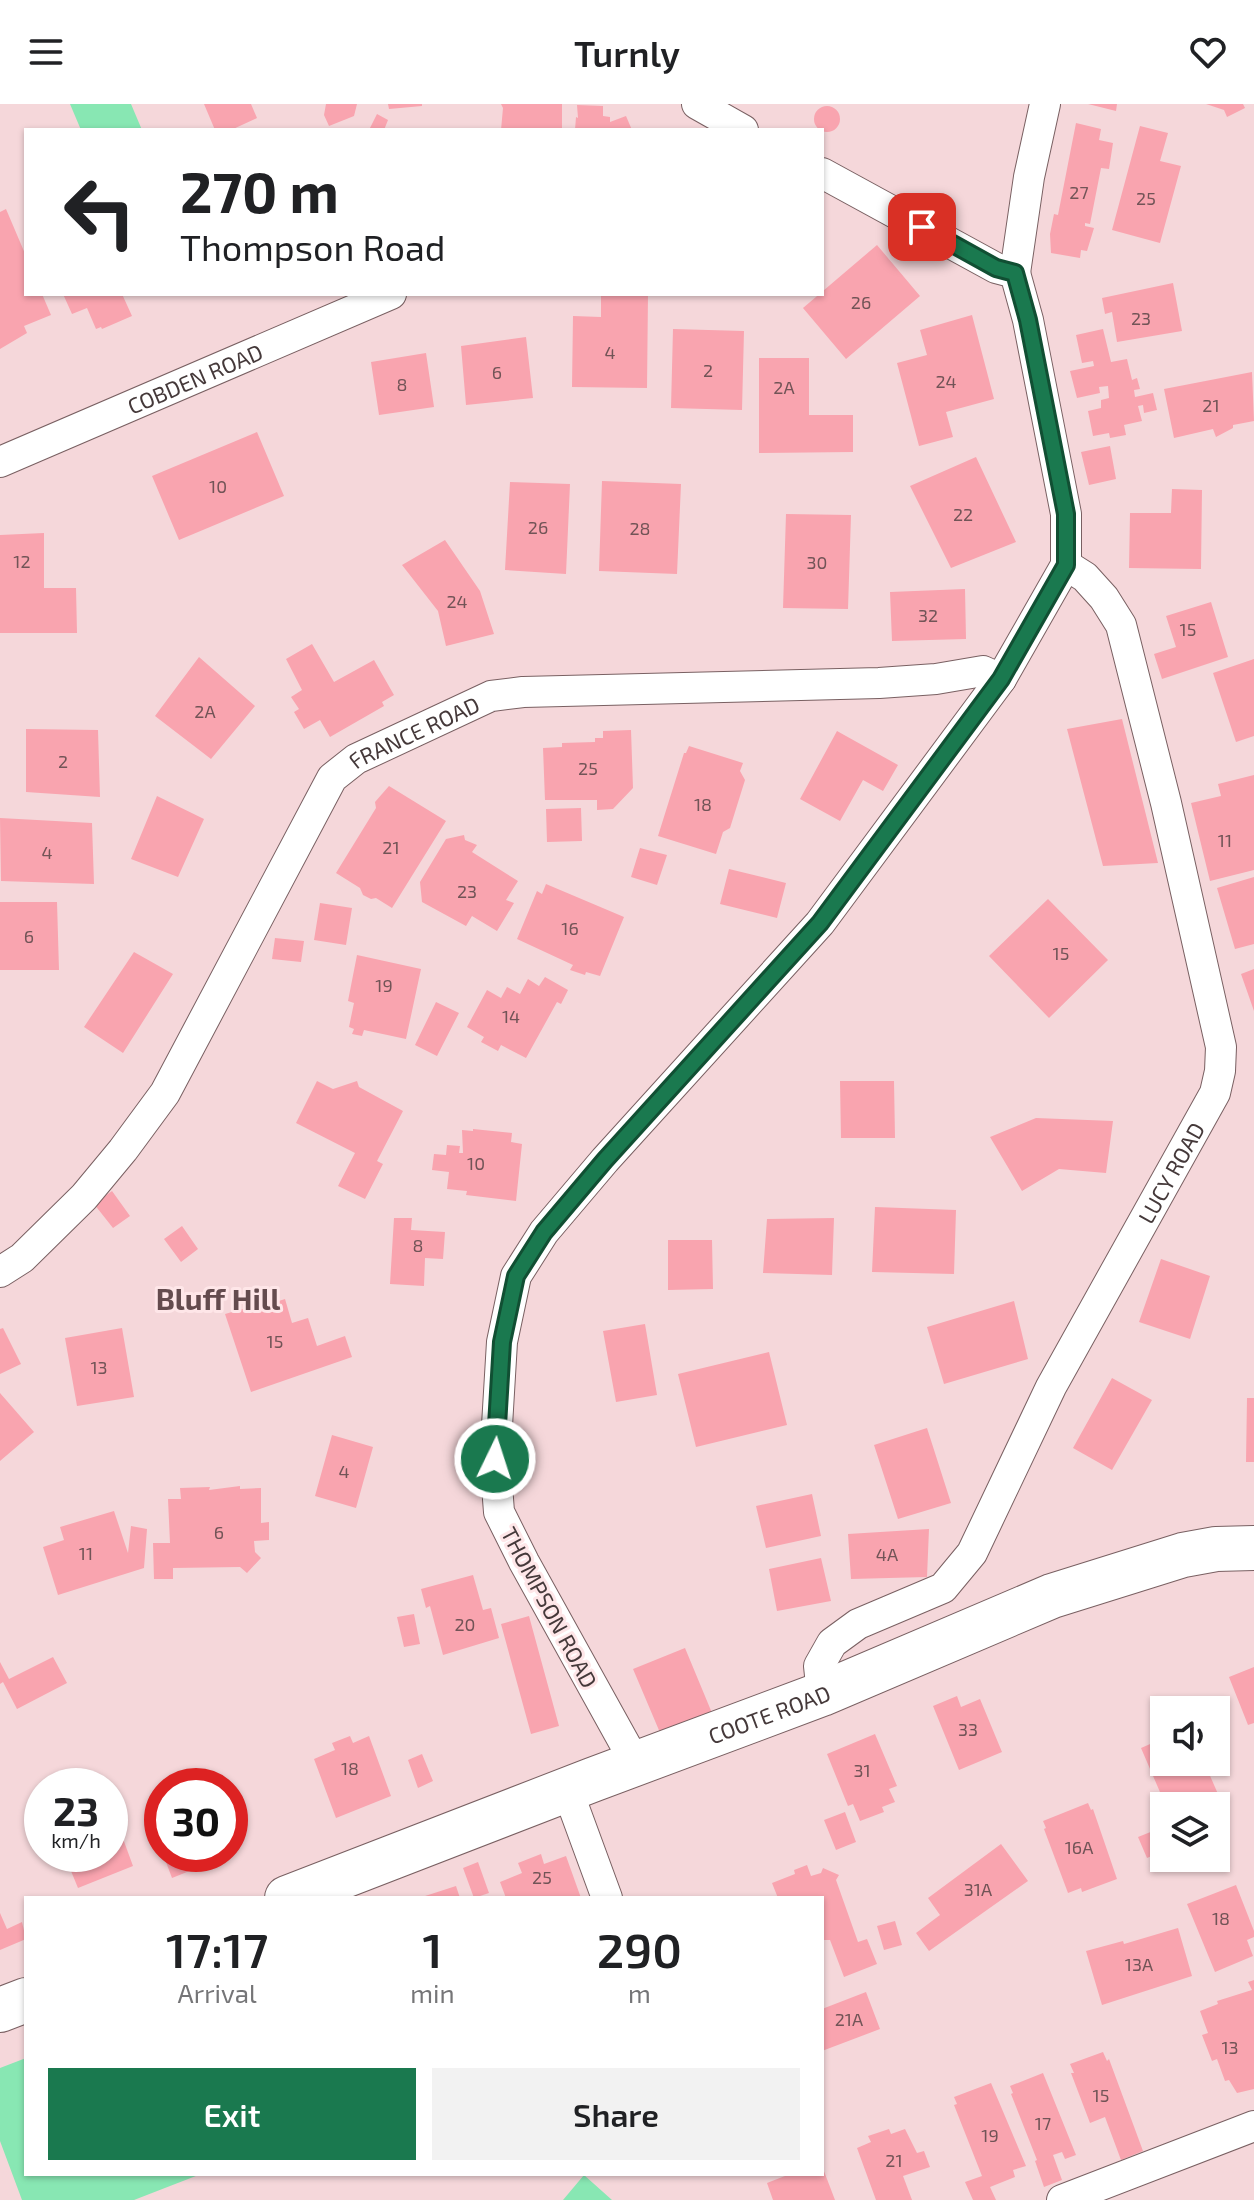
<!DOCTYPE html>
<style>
:root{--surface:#fff;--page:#f2f2f2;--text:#202124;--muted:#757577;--accent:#1a794f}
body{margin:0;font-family:"Exo 2",sans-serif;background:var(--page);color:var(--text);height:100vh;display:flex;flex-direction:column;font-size:30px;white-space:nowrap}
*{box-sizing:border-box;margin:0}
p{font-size:26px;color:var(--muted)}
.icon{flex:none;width:44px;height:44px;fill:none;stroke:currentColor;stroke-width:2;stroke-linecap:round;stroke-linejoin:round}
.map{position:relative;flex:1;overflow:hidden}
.drawer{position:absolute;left:24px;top:1792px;width:800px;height:280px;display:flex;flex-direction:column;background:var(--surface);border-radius:0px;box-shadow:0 2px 6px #0004}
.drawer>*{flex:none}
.hud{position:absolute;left:24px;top:24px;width:800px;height:168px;border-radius:0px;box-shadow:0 2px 6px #0004;background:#fff;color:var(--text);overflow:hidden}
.tools{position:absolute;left:1150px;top:1592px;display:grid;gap:16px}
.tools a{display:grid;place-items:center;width:80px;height:80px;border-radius:0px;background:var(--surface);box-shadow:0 2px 6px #0004;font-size:40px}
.speed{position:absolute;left:24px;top:1664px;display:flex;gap:16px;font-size:40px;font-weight:700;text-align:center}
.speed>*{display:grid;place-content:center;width:104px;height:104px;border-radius:50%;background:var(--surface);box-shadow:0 2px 6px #0004;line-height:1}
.speed small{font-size:20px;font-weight:400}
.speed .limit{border:12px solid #d22;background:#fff;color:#111}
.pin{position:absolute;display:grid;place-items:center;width:68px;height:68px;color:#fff;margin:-34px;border-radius:16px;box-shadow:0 4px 12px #0006}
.me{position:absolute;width:88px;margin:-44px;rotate:4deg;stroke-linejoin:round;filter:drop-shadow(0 0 6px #0008)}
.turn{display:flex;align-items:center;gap:28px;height:168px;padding:0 24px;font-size:36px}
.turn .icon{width:104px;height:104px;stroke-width:2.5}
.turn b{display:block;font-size:56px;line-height:68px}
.eta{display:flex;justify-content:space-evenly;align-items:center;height:136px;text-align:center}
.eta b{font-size:48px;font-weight:600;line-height:56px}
.cta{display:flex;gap:16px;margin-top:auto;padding:16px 24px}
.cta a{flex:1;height:92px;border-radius:0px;background:var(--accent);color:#fff;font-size:32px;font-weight:600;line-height:92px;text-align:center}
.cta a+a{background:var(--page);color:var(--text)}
header{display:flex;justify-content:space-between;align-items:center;height:104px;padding:0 24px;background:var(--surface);font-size:36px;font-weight:600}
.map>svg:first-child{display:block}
.green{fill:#88e7b3}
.building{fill:#f9a4af}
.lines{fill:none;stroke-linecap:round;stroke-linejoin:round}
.street-casing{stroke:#796062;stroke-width:32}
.secondary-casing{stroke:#796062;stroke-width:46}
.street{stroke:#fff;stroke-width:30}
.secondary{stroke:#fff;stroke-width:44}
.route-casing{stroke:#114f33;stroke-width:20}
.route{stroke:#1a794f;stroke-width:14}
.labels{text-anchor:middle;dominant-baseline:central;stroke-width:6;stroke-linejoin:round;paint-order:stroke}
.number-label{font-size:18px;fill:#725457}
.street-label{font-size:22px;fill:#45393a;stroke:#fee6e8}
.district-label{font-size:30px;font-weight:bold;fill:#644b4e;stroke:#fee6e8}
</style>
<header><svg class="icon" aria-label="menu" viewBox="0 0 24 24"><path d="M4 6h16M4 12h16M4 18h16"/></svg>Turnly<svg class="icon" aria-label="heart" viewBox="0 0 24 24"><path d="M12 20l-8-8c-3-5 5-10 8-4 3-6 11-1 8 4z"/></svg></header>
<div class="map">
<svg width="1254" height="2096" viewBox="0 0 1254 2096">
<rect width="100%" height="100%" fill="#f5d7da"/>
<path class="green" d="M70 0H131L142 26H81Z
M26 1954V2070H201L134 2096H22L0 2037V1964Z
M584 2071 612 2096H563Z"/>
<path class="building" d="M204 0H251L257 14 231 26H215Z
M326 0H357L354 12 329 22 324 11Z
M388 0H422V2L389 5Z
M501 0H562V26H501L503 4Z
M1088 0H1117L1116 7Z
M1206 0H1243L1245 4 1227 13 1224 6Z
M577 1 603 2V12L610 13V18L626 12 632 26H575L576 13 578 14Z
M814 15a13 13 0 1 1 26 0a13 13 0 1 1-26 0Z
M377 10 388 16 384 26H369Z
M1076 19 1101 25 1099 36 1113 39 1109 65 1101 64 1090 120 1085 119V122L1094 124 1087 147 1081 146 1080 154 1051 149 1050 130 1054 110 1058 111Z
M1140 22 1168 29 1160 57 1181 62 1160 139 1112 126Z
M6 105 26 152V190H42L51 211 24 222 27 229 0 245V108Z
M877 141 920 192 846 255 803 204Z
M1173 179 1182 227 1117 238 1112 208 1105 210 1102 194Z
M63 190H122L132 212 102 225 101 223 96 225 87 204 72 210Z
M601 190H648L647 284 572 283 573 212 601 213Z
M972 211 994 295 946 308 953 333 919 342 897 259 927 251 920 226Z
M673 225 744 227 742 306 671 304Z
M1103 225 1111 258 1127 255 1132 276 1137 274 1140 285 1134 286 1135 293 1153 289 1157 306 1144 309 1143 301 1138 302 1142 317 1124 321 1126 331 1110 334 1109 329 1093 332 1088 307 1101 304V296L1109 294 1108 282 1099 283 1100 289 1077 294 1070 267 1094 262 1093 257 1082 259 1076 231Z
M526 233 533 294 466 301 461 242Z
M426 249 434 303 379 311 371 258Z
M759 254H809V311H853V348L759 349Z
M1252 268 1254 317 1233 321V324L1216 333 1213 325 1174 334 1164 285Z
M257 328 284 392 179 436 152 372Z
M1110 342 1116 375 1089 381 1081 348Z
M976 353 1016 438 951 464 910 382Z
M602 377 681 380 677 470 599 467Z
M510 378 570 380 566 470 505 466Z
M1172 385 1202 386 1201 465 1129 464 1130 409H1171Z
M786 410 851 411 848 505 783 504Z
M44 429V484H76L77 529H0V431Z
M445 436 480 487 494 530 446 542 438 507 402 461Z
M965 485 966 535 892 537 890 488Z
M1211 498 1228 553 1162 575 1154 550 1176 543 1166 512Z
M312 540 334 578 374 556 394 591 382 598 384 602 330 633 320 616 304 625 294 608 299 605 291 593 302 586 286 555Z
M199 553 255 602 211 655 155 612Z
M1254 555V632L1236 638 1213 569Z
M1122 615 1158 759 1103 762 1067 625Z
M26 625 98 626 100 693 26 688Z
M631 626 633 684 613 705 597 706V696H545L543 644 562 643V639L595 638V634H603V627Z
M837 627 898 661 883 687 863 676 840 717 800 695Z
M689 642 743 659 740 667 745 676 730 724 723 728 716 750 658 732 684 649H686Z
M1254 671V766L1210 777 1191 699 1221 692 1218 680Z
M389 682 446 717 392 804 376 794 371 795 363 791 360 784 336 769 376 704 375 698Z
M157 692 204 715 178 773 131 755Z
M581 704 582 737 547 738 546 705Z
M0 714 92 719 94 780 1 777Z
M464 731 465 736 477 741 472 748 518 777 506 796 514 799 497 827 472 812 466 822 422 798 420 778 446 735Z
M640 744 667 751 657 781 631 773Z
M729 765 786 779 777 814 720 800Z
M1254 773V840L1235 845 1217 784Z
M546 780 624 813 600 872 586 868 585 871 570 866 573 861 517 835 537 787 542 790Z
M1048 795 1108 856 1049 914 989 852Z
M0 798H57L59 866H0Z
M320 799 352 804 346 841 314 836Z
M275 834 304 837 301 858 272 855Z
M134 848 173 870 123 949 84 923Z
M357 851 421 865 406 935 364 926 362 932 352 930 354 925 349 923 354 899 348 897Z
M1254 865V907L1241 870Z
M545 873 568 886 561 900 557 898 526 954 501 941 498 947 481 938 484 933 467 923 487 886 501 894 507 883 520 890 528 875 539 882Z
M436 898 459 909 437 952 415 941Z
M317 977 333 985 357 977 359 983 403 1007 377 1057 383 1060 365 1095 338 1082 355 1049 296 1019Z
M840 977H894L895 1034H841Z
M1036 1014 1113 1017 1106 1069 1059 1065 1022 1087 990 1033Z
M473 1025 512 1029 511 1038 522 1040 516 1097 466 1091 467 1087 447 1085 449 1068 432 1066 434 1050 446 1051 447 1041 460 1042 459 1049H463L462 1026 473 1027Z
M112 1087 130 1112 113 1124 94 1100Z
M875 1103 956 1106 954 1170 872 1168Z
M394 1114H412L411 1126 445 1128 443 1155 425 1154 424 1182 390 1180Z
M834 1114 832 1171 763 1169 767 1115Z
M182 1122 198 1145 181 1158 164 1135Z
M668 1136H712L713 1185 668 1186Z
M1161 1155 1210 1172 1190 1235 1139 1218Z
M285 1195 292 1219 308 1214 317 1242 345 1232 352 1253 251 1288 225 1210 246 1204 248 1207Z
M1014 1197 1028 1255 944 1280 927 1223Z
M645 1220 657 1291 616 1298 603 1227Z
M3 1224 21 1260 0 1270V1225Z
M122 1224 134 1293 77 1302 65 1234Z
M769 1248 787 1321 696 1343 678 1270Z
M1112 1274 1152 1296 1112 1366 1073 1344Z
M0 1289 34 1328 0 1357Z
M1247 1294H1254V1358H1246Z
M927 1324 951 1399 898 1415 874 1341Z
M332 1331 373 1343 356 1404 315 1392Z
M240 1382V1385L261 1384V1419L269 1418V1436L254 1437 255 1448 261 1454 247 1469 240 1463 173 1464V1475H154L153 1439H170L168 1395H181L180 1384 210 1383 209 1386Z
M812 1390 821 1432 766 1444 756 1402Z
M114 1407 128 1449 131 1422 147 1425 144 1464 58 1491 43 1443 64 1436 60 1423Z
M929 1425 927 1473 851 1475 848 1430Z
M821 1454 831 1497 777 1507 769 1465Z
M473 1471 483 1506 491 1504 499 1534 443 1551 430 1502 426 1504 421 1485Z
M414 1510 420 1540 404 1543 397 1513Z
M529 1512 559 1622 531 1630 501 1520Z
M685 1544 712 1609 661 1631 633 1565Z
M53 1553 67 1579 17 1605 3 1578 0 1580V1558L9 1575Z
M1254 1563V1619L1248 1621 1229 1573Z
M957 1592 961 1603 980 1595 1002 1648 959 1666 933 1602Z
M875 1630 897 1682 889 1685 895 1698 882 1703 884 1708 860 1717 853 1700 848 1702 827 1650Z
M350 1632 353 1639 369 1632 391 1692 336 1714 314 1655 335 1646 332 1639Z
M1164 1634V1658H1204L1218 1690 1191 1702H1166L1141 1644Z
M422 1650 433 1677 418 1684 408 1656Z
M211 1675 214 1682H195Z
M1088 1699 1091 1706 1093 1705 1117 1775 1082 1788 1081 1784 1068 1789 1044 1725 1046 1724 1043 1717Z
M845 1708 856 1738 836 1746 824 1716Z
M118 1721 133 1762 78 1784 64 1750H110V1724Z
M162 1721V1747L153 1725Z
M230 1721 237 1737 233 1739 237 1748 172 1774 163 1750H230Z
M1163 1723 1164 1747 1147 1754 1138 1733Z
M1001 1740 1028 1777 929 1847 916 1829 940 1811 928 1794Z
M541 1750 544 1760 566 1752 581 1794H506L500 1778 522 1769 518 1759Z
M478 1758 489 1789 474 1794 463 1764Z
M807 1761 811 1772 821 1769 823 1764 839 1771 836 1776 858 1838 867 1835 877 1860 844 1873 830 1836H822V1794H778L772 1779 795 1770 794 1766Z
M1236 1781 1254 1827V1833L1247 1836 1253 1852 1215 1868 1187 1800Z
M456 1782 460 1794H422V1793Z
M0 1809 7 1825 22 1818 26 1835 0 1846Z
M895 1817 902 1841 884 1846 877 1822Z
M1178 1824 1192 1872 1102 1901 1086 1847 1123 1837 1124 1840Z
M1254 1876V1985L1237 1989 1229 1976 1225 1977 1217 1955 1212 1957 1202 1931 1208 1929 1200 1907 1218 1900 1217 1897 1252 1886 1248 1878Z
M866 1888 880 1925 822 1947V1905Z
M1103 1948 1107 1957 1109 1955 1143 2047 1121 2056 1105 2013 1090 2019 1071 1969H1074L1070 1960Z
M1043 1969 1076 2051 1065 2055 1062 2048 1053 2051 1062 2076 1044 2083 1035 2057 1037 2056 1011 1990 1013 1989 1010 1982Z
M991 1979 1026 2062 1013 2066 1015 2073 990 2083 996 2096H973L965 2078 982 2072 954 2001 957 2000 954 1993Z
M889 2025 891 2030 905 2025 917 2049 924 2047 930 2063 903 2072 912 2096H876L857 2044 871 2038 868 2032Z
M822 2062 835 2096H773L767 2079 790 2070H822Z"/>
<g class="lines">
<defs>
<g id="street">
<path d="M697 0 743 26"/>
<path d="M1015 169 1029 73 1045 0"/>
<path id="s1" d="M0 358 391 190"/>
<path id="s2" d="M0 1168 22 1154 84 1093 123 1046 165 989 332 674 356 655 491 592 523 588 879 579 936 575 983 567 1001 575"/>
<path id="s3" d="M822 1590 819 1562 832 1539 858 1520 943 1484 972 1449 1051 1283 1215 989 1220 967 1221 943 1166 699 1121 521 1104 494 1085 473 1066 461"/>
<path d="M636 1660 524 1458 499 1408 495 1355 502 1238 516 1172 544 1128 605 1056 820 819 1001 575 1066 461V410L1028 216 1015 169 996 164 822 69"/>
<path d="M567 1685 607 1794"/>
<path d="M1062 2096 1254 2022"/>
</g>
<g id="secondary">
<path id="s4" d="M287 1794 592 1676 822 1590 1052 1492 1183 1451 1216 1445 1254 1444"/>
<path d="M0 1906 26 1896"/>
</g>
</defs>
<use href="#street" class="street-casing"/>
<use href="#secondary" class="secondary-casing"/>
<use href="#street" class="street"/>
<use href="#secondary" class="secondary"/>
</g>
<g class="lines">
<defs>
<path id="route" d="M495 1355 502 1238 516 1172 544 1128 605 1056 820 819 1001 575 1066 461V410L1028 216 1015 169 996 164 922 123"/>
</defs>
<use href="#route" class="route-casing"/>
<use href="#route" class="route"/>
</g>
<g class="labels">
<g class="number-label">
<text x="1079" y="88">27</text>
<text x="1146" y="94">25</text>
<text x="861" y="198">26</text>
<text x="1141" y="214">23</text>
<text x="610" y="248">4</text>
<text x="708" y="266">2</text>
<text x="497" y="268">6</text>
<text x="946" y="277">24</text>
<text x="402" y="280">8</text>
<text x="784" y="283">2A</text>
<text x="1211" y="301">21</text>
<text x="218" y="382">10</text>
<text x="963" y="410">22</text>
<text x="538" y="423">26</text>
<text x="640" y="424">28</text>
<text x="22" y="457">12</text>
<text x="817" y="458">30</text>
<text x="457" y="497">24</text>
<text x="928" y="511">32</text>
<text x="1188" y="525">15</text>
<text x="205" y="607">2A</text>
<text x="63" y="657">2</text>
<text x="588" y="664">25</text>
<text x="703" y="700">18</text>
<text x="1225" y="736">11</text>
<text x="391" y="743">21</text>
<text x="47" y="748">4</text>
<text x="467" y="787">23</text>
<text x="570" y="824">16</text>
<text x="29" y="832">6</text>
<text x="1061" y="849">15</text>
<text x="384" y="881">19</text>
<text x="511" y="912">14</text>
<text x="476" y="1059">10</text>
<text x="418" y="1141">8</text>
<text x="275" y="1237">15</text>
<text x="99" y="1263">13</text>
<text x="344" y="1367">4</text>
<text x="219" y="1428">6</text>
<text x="86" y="1449">11</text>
<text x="887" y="1450">4A</text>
<text x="465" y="1520">20</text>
<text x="968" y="1625">33</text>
<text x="350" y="1664">18</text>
<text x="862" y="1666">31</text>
<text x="1079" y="1743">16A</text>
<text x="542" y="1773">25</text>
<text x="978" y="1785">31A</text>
<text x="1221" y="1814">18</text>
<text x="1139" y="1860">13A</text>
<text x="849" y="1915">21A</text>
<text x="1230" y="1943">13</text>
<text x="1101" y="1991">15</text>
<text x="1043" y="2019">17</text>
<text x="990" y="2031">19</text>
<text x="894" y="2056">21</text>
</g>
<g class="street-label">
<text stroke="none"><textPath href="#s1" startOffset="212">COBDEN ROAD</textPath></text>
<text stroke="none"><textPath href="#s2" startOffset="696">FRANCE ROAD</textPath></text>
<text stroke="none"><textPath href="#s3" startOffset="654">LUCY ROAD</textPath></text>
<text transform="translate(550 1503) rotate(62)">THOMPSON ROAD</text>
<text stroke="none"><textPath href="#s4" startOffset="516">COOTE ROAD</textPath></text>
</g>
<g class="district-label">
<text x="218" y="1194">Bluff Hill</text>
</g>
</g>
</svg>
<div class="tools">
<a><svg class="icon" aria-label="sound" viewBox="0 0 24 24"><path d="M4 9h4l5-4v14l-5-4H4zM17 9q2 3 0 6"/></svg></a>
<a><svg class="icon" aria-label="layers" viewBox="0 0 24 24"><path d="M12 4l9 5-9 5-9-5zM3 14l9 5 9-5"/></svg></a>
</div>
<div class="speed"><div>23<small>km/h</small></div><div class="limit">30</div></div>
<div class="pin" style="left:922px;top:123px;background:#d93025"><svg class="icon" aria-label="arrive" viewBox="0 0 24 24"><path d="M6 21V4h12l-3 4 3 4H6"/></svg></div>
<svg class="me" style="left:495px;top:1355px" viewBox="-20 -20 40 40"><circle r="17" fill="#1a794f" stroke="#fff" stroke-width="3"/><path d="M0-11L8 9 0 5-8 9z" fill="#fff"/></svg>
<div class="hud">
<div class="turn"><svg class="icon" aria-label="left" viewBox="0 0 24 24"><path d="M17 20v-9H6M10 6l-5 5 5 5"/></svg><div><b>270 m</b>Thompson Road</div></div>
</div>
<section class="drawer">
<div class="eta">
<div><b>17:17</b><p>Arrival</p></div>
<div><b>1</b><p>min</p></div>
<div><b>290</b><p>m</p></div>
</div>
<div class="cta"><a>Exit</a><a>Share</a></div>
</section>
</div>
